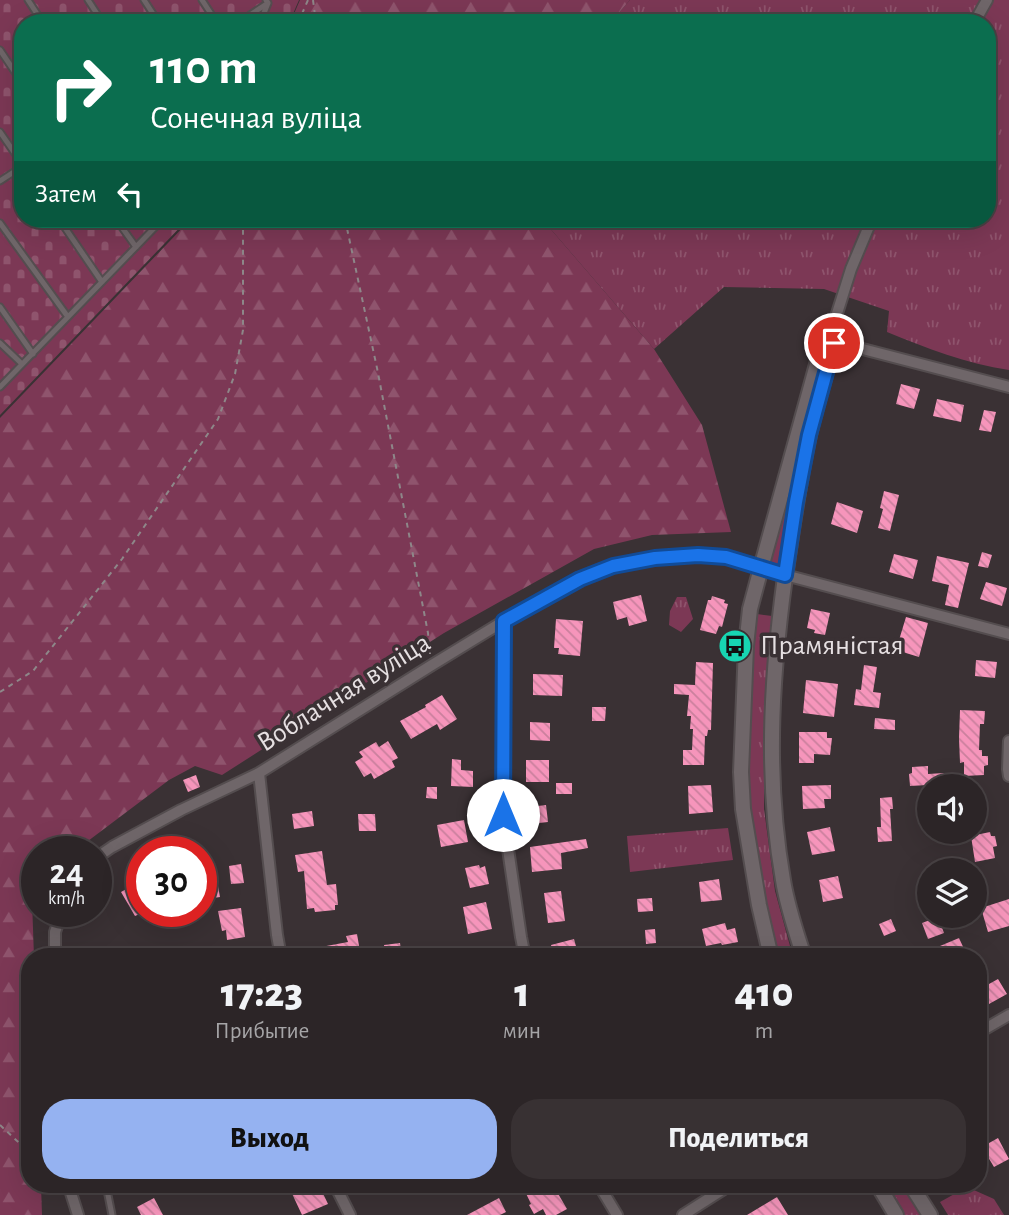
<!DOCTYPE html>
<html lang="ru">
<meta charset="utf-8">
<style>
:root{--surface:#2c2527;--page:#383133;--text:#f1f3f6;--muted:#a6a5a7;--line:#484244;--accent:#95b2f1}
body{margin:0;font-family:"Alegreya Sans",sans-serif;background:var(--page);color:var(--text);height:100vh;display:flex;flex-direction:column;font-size:26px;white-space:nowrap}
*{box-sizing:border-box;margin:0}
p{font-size:23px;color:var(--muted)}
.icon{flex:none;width:38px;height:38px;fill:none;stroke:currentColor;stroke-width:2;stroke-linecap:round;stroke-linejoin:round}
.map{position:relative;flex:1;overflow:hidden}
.details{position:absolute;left:21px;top:948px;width:966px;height:245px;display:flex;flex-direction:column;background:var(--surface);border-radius:28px;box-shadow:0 7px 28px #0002,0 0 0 2px var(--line)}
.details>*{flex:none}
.banner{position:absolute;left:14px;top:14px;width:982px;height:214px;border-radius:28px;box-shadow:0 7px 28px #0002,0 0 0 2px var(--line);background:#0b6e4f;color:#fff;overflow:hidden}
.buttons{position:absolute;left:917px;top:774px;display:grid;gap:14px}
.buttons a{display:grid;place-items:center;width:70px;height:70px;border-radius:50%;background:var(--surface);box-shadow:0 7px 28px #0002,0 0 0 2px var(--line);font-size:35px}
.speed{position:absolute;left:21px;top:836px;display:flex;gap:14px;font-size:35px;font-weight:700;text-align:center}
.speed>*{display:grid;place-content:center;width:91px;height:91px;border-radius:50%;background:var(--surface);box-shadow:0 7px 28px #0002,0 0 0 2px var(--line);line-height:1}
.speed small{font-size:18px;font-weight:400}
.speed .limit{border:10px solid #d22;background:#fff;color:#111}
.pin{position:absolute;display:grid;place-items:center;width:60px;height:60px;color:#fff;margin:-30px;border:4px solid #fff;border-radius:50%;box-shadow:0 2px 7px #0007}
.me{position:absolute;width:77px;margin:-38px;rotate:0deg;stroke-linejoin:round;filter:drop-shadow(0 0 5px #0008)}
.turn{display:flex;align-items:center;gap:24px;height:147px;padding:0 21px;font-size:32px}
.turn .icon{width:91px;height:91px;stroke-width:2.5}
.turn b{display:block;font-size:49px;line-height:60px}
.then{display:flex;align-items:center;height:66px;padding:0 21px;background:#0003;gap:14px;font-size:26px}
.eta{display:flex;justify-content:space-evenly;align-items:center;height:119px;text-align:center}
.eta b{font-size:42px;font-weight:800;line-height:49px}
.action{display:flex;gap:14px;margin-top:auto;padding:14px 21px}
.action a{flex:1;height:80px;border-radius:28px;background:var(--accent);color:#111;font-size:28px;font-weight:800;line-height:80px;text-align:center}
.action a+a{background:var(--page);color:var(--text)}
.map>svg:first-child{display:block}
.grass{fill:url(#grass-tufts)}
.forest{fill:url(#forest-firs)}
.cemetery{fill:url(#cemetery-stones)}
.building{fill:url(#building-back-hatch)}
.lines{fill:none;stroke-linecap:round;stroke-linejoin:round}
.lane-casing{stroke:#544d4f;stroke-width:9}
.street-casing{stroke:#544d4f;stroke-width:14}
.secondary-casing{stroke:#544d4f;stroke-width:18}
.path{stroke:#8e8789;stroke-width:2;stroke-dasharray:5 5;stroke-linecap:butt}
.lane{stroke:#6f6669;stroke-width:5}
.street{stroke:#6f6669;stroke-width:10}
.secondary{stroke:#6f6669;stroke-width:14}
.route-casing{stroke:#114b97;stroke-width:18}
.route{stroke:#1a73e8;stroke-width:12}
.labels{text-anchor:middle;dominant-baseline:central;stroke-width:7;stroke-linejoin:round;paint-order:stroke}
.poi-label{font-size:28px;fill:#e6e0e2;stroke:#3a3134;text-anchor:start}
.street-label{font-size:28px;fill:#e6e0e2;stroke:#3a3134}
</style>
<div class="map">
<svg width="1009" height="1215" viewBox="0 0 1009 1215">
<defs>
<pattern id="grass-tufts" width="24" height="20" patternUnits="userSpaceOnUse" patternTransform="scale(1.75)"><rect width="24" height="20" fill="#7c3855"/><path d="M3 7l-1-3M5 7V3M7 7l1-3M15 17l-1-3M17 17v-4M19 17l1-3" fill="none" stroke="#8f546d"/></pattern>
<pattern id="forest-firs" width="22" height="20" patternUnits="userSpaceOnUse" patternTransform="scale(1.75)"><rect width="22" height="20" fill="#7c3855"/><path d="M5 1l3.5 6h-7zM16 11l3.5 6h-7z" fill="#8f546d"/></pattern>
<pattern id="cemetery-stones" width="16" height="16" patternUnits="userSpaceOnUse" patternTransform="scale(1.75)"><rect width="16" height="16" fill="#7c3855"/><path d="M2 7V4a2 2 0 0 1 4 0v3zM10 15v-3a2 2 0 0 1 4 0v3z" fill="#8f546d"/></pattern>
<pattern id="building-back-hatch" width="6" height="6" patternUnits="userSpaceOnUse" patternTransform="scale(1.75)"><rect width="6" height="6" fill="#f695bb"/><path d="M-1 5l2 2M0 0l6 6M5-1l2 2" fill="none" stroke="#ca809d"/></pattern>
</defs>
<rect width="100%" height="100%" fill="#3a3134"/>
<path class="grass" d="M630 0H1009V370C967 364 926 348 887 332L889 311 824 289 724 287 654 349 542 219H987V23H610Z
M789 499 780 563 776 567 772 566 770 562 771 553Z
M677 597H686L693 619 681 632 669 625 670 611Z
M757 614 772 616 764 729V809L775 891 793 957H778L762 894 749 811 747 734Z
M728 828 733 860 630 872 627 836Z
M886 1185H902L921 1215H904Z
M967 1187 994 1199 1004 1215H948L940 1202Z"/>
<path class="forest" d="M300 0H630L610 23H290Z
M191 219H542L654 349 702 425 731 532 652 535 594 549 444 633 222 775 195 766 169 780 84 844 77 852H37V896L32 901 34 957H30V1185H41L42 1215H0V418Z"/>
<path class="cemetery" d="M0 0H299L289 23H23V219H188L0 415Z"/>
<path class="building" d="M901 384 920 389 914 409 896 404Z
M937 399 964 405 961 422 933 416Z
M984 410 996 412 991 432 979 430Z
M884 491 899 495 890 531 878 528 883 509 880 508Z
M837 502 863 511 857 533 831 524Z
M982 552 992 555 988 568 978 566Z
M894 554 918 560 913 579 889 572Z
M937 556 969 563 958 608 945 605 949 585 932 581Z
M986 582 1007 588 1002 606 980 599Z
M641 595 647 621 629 626 627 617 617 620 613 602Z
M712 596 725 600 724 603 728 604 722 627 719 626 716 634 700 630 708 600H711Z
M811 609 830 613 825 635 814 633 815 630 807 628Z
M906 617 928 623 919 657 896 650Z
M556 619 583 621 580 656 558 654 559 648H554Z
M976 660 997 662 995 678 975 676Z
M696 662 713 663 711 730H708L707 736H705L704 765H683V750H692L693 729H690L691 716H687L689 695 674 694V684L695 685Z
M864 665 877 667 873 692 881 693 879 708 854 705 856 689 861 690Z
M533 674 563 675 562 696 533 695Z
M806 680 838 684 834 717 803 713Z
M442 695 457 719 440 730 437 724 411 739 400 721 426 707 425 705Z
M592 707H606L605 721H592Z
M960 710 985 711 984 724H980L979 750H982V756H988V765L984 766V775L964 776V762L960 763 959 738Z
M875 718 895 720V730L874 729Z
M530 722 550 723V741L530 740Z
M799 732H827V738H832L830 755 814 754V763H799Z
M388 741 398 758 392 761 395 767 374 779 371 773 364 777 355 762 363 757 359 752 376 742 379 747Z
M452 759 461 760V770L473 771V787L451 786Z
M526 760H549V782H526Z
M928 766V774L944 773 945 784 910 786 909 774 912 773V767Z
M196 775 200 787 188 792 183 780Z
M556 783H572V794H556Z
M711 785 713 812 689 814 688 786Z
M831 785V799H824L825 808 803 809 802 786Z
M427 787H437V799L426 798Z
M892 797 893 809H890L892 841 878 842 877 827H881L880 798Z
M546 805 548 822 530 824 529 807Z
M312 811 314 826 294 829 292 814Z
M358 814H375L376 831H359Z
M464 820 468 842 441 847 437 825Z
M830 827 835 851 812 855 807 832Z
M990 832 991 836H995L997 846 993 847 995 858 975 862 971 836Z
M586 839 588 848 561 853 562 869 532 872 530 847Z
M322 851 327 885 336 884 338 905H335V910L315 912 314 908 307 909 304 871 298 872 295 855Z
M241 864 244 883 231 884 229 866Z
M479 865 480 868 485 866 489 884 470 888 465 868Z
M838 876 843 898 823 902 819 880Z
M719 879 722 900 701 902 699 882Z
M142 880V913L135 916 121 892Z
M218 886 220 897 201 900V889Z
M561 891 565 921 548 923 544 893Z
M652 898 653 911 638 912 637 899Z
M1009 899V926L988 932 981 908Z
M486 902 492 929 468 934 463 907Z
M241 908 245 937 227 940 226 930 222 931 218 911Z
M938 917 944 933 928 939 922 923Z
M891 919 896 931 884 936 879 924Z
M725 923 727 930 735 928 738 942 722 945 721 943 706 946 702 929Z
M655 929 656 943 646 944 645 930Z
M357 934 361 957H312L310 949 348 942 346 936Z
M959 938 965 951 949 957H944L940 946Z
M574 939 579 957H554L551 945Z
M400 943 402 957H386L384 945Z
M998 979 1007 994 989 1004 980 989Z
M998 1138 1009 1159 994 1167 982 1147Z
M288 1185H319L328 1204 302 1215Z
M522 1185H553L567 1209 556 1215H546L543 1209 534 1214 529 1205 531 1204Z
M777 1197 788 1215H747Z
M154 1198 163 1215H141L137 1207Z
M499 1198 506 1212 500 1215H467Z"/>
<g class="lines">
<defs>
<path id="lane" d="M28 0 43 23
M88 0 103 23
M144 0 159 23
M202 0 217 23
M238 23 268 3 266 0
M260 23 268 3
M0 50 23 84
M0 132 23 165
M0 181 23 166
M59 219 102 282
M116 219 136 247
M0 223 68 317
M0 307 33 354
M0 343 22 364
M0 387 163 219
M106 1185 112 1215"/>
<path id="street" d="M974 23 987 0
M872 219 851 269 834 323 824 339 1009 387
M504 621 503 815 521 937 525 957
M1009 741 1008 769 1009 776
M259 773 277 935 281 957
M96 858 112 847 181 810 259 773 432 665 504 621 580 579 613 566 655 558 698 555 726 557 785 575 1009 634
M55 957V932L62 912
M978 1033 1009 1015
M71 1185V1193L78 1215
M335 1185 350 1215
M599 1185 617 1215
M683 1215 730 1185"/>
<path id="secondary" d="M771 957 759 905 743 809 741 772 746 646 750 609 761 568 824 339
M804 957C796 932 787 906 783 880 764 772 772 664 788 556 794 516 800 475 809 435 816 404 826 374 834 343
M878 1185 896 1215
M911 1185 930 1215"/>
</defs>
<use href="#lane" class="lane-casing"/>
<use href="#street" class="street-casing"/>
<use href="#secondary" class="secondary-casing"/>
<path class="path" d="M313 0 316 23
M298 23 308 0
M345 219 377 368 428 633 430 654
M0 692 33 671 122 559 218 419 235 374 243 330V219
M0 1125 30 1153"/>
<use href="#lane" class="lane"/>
<use href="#street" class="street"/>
<use href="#secondary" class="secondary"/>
</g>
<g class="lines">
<defs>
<path id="route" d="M503 815 504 621 580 579 613 566 655 558 698 555 726 557 785 575 796 502 809 435 834 343"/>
</defs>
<use href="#route" class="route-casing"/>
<use href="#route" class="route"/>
</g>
<defs>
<symbol id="bus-disc" viewBox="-11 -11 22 22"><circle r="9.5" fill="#17d5b2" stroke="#3a3134"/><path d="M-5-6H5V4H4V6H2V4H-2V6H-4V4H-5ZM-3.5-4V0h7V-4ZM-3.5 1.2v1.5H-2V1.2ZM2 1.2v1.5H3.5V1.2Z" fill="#111"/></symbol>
</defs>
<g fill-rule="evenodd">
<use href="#bus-disc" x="716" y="627" width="38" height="38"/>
</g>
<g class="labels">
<g class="poi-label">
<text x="760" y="646">Прамяністая</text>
</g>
<g class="street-label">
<text transform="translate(344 693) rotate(-32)">Воблачная вуліца</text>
</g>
</g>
</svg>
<div class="buttons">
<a><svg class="icon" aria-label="sound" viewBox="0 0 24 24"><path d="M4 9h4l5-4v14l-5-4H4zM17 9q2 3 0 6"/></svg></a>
<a><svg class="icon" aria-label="layers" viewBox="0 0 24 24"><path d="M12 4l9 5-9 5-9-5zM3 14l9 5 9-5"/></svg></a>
</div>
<div class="speed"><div>24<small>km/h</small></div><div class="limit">30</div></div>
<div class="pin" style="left:834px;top:343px;background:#d93025"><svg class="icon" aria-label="arrive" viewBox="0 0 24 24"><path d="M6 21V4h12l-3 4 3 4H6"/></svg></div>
<svg class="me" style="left:503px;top:815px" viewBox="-20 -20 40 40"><circle r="19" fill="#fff"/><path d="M0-13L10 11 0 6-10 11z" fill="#1a73e8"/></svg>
<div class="banner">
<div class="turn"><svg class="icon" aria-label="right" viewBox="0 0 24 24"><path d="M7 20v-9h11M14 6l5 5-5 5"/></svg><div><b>110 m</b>Сонечная вуліца</div></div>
<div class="then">Затем<svg class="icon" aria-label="left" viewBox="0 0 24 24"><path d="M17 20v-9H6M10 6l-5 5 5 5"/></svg></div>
</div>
<section class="details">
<div class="eta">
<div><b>17:23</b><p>Прибытие</p></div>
<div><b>1</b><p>мин</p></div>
<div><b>410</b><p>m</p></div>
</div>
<div class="action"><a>Выход</a><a>Поделиться</a></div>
</section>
</div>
